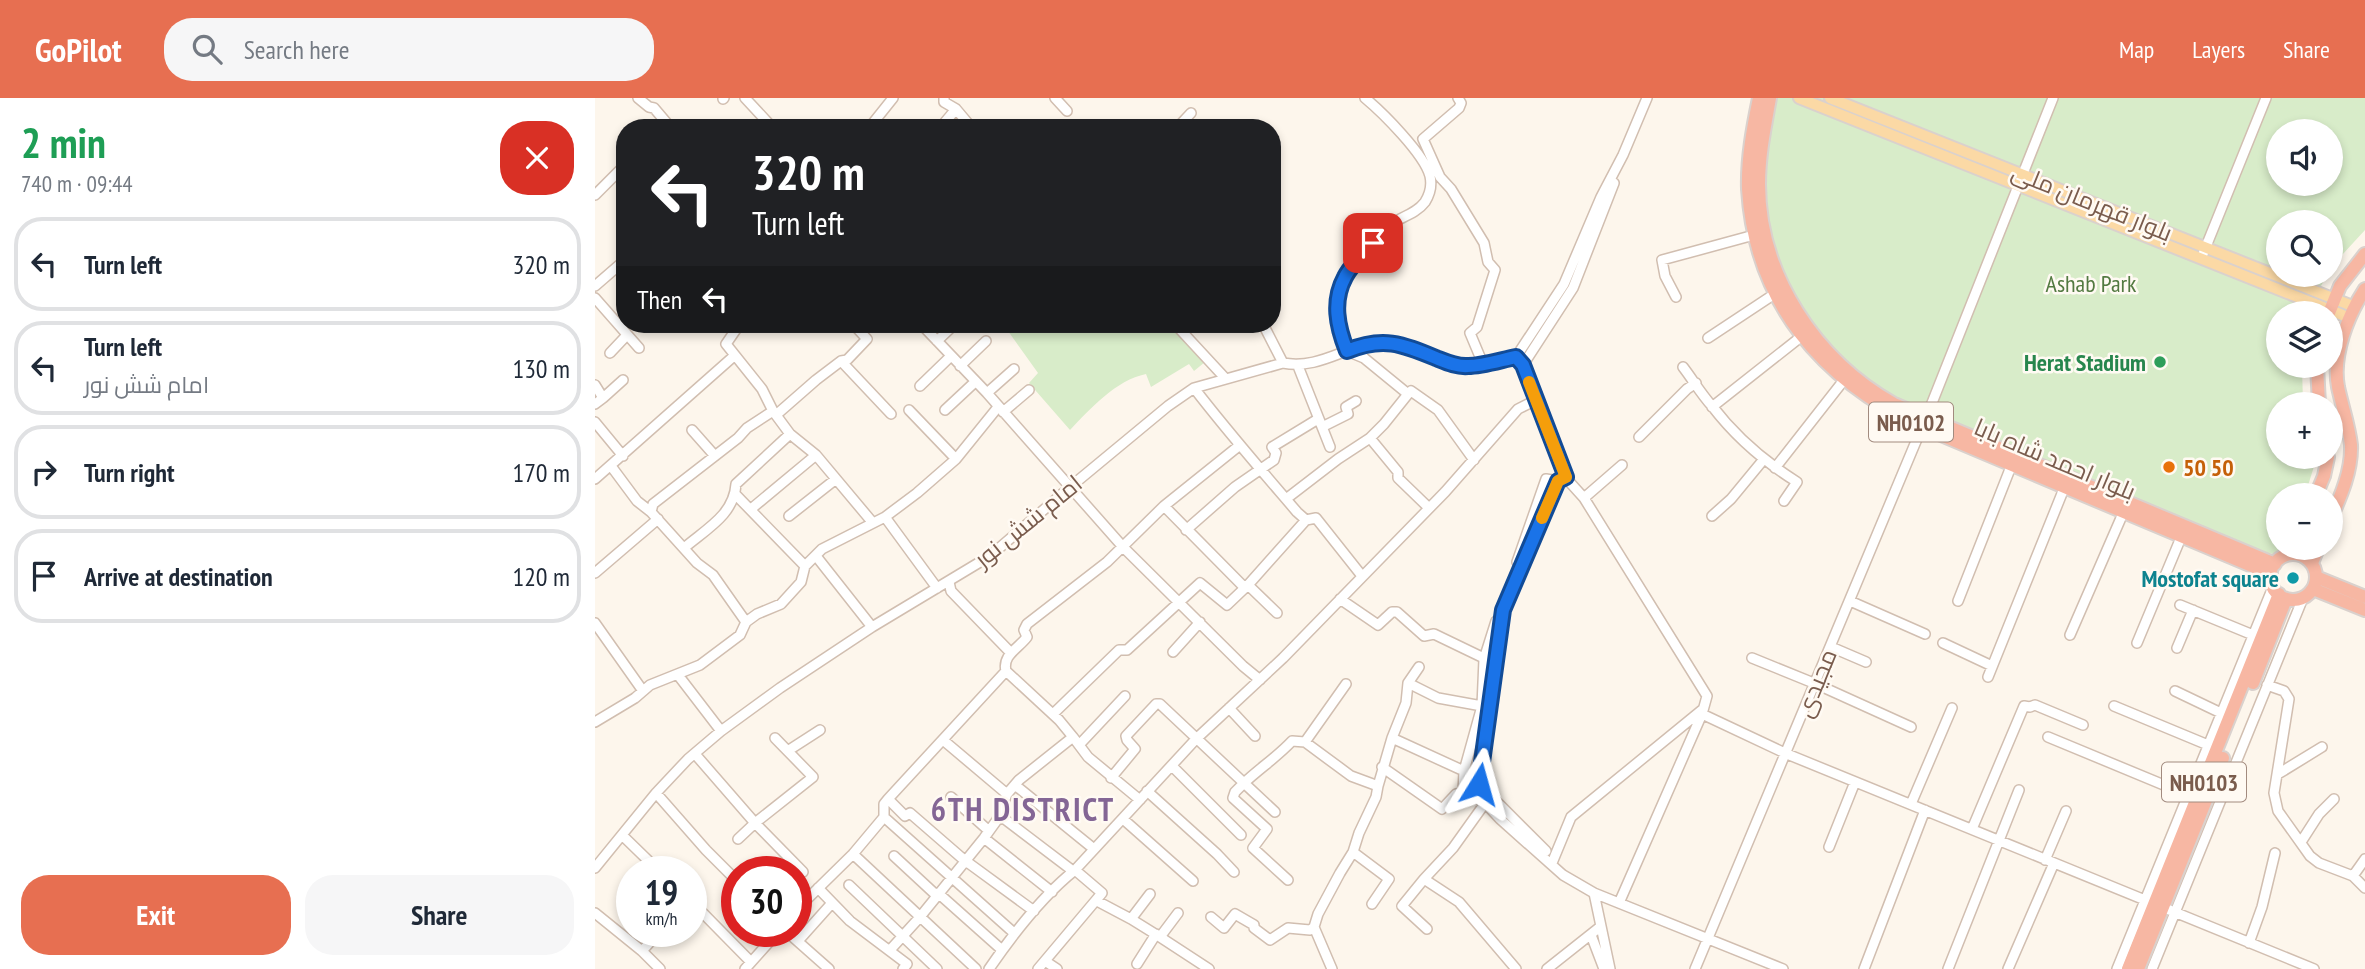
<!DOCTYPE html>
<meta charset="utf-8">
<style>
:root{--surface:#fff;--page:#f6f6f7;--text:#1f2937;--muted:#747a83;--line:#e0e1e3;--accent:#e76f51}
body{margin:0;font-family:"PT Sans Narrow",Cairo,sans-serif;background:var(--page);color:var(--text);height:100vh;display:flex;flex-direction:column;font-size:26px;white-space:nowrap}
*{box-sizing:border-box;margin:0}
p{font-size:23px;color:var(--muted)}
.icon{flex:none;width:38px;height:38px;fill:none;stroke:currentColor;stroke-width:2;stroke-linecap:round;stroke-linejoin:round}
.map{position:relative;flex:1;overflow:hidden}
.drawer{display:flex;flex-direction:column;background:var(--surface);width:595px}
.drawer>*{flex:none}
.hud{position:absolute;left:21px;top:21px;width:665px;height:214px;border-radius:28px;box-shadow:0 4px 10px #0003;background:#202124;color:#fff;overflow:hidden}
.controls{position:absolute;left:1671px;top:21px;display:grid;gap:14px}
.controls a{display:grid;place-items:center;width:77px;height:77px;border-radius:50%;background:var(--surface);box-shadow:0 4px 10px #0003;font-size:35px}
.speed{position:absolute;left:21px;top:758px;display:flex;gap:14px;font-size:35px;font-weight:700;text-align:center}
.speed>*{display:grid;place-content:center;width:91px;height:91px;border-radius:50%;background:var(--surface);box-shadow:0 4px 10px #0003;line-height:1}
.speed small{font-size:18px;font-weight:400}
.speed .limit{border:10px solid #d22;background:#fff;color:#111}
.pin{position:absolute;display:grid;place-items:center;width:60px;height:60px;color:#fff;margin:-30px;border-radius:14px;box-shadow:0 4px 10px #0006}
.me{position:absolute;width:77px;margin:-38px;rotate:8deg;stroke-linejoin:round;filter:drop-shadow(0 0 5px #0008)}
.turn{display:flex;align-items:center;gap:24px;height:147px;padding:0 21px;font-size:32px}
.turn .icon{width:91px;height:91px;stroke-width:2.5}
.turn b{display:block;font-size:49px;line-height:60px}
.then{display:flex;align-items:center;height:66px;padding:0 21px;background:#0003;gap:14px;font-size:26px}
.round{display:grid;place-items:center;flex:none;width:74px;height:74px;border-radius:28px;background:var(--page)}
.head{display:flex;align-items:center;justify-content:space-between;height:119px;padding:0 21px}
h1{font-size:42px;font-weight:700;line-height:52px;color:#1e9e55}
.action{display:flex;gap:14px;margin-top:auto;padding:14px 21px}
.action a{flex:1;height:80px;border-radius:28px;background:var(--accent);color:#fff;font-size:28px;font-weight:700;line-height:80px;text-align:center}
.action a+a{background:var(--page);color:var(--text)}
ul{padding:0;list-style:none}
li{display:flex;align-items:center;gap:21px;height:94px;margin:0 14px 10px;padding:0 7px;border:4px solid var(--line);border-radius:28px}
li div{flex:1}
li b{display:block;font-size:26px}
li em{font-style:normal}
header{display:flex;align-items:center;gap:42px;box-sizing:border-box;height:98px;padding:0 35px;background:var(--accent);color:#fff}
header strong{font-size:33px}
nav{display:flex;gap:38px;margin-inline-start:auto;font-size:24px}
.search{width:490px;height:63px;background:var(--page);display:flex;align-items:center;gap:18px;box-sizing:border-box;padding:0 24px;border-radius:28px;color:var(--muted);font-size:26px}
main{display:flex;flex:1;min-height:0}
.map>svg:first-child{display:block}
.green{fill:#d8ecc9;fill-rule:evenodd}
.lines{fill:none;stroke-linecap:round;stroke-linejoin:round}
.minor-casing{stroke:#d1beb0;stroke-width:12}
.major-casing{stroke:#dad1cd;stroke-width:14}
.highway-casing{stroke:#dad1cd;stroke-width:16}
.minor{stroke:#fff;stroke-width:9}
.major{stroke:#fbd9a5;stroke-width:10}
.highway{stroke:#f7b7a3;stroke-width:12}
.route-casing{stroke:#114b97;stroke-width:18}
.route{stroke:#1a73e8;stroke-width:12}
.slow{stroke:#f59e0b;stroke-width:12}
.leisure-dot{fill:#2e9e5b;stroke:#fffaf3;stroke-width:2.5}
.food-dot{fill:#e8710a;stroke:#fffaf3;stroke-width:2.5}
.culture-dot{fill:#0f9aa8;stroke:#fffaf3;stroke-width:2.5}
.labels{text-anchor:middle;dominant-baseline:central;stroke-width:5;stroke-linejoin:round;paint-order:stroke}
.shield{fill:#fffaf3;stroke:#a28b7f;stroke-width:2}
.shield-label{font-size:23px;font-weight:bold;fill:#7a5c4d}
.street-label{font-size:24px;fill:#7a5c4d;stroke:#fffaf3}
.park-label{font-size:24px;fill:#537a41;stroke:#fffaf3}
.leisure-label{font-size:24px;font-weight:bold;fill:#27864d;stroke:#fffaf3;text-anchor:end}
.food-label{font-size:24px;font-weight:bold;fill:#c56008;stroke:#fffaf3;text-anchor:start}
.culture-label{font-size:24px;font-weight:bold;fill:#0d838f;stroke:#fffaf3;text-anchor:end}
.district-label{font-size:32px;font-weight:bold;letter-spacing:2px;fill:#846695;stroke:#fffaf3}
</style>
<header>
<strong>GoPilot</strong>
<div class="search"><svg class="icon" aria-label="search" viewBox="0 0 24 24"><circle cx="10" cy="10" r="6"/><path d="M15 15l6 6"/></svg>Search here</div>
<nav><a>Map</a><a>Layers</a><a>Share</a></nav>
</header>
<main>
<section class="drawer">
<div class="head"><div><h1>2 min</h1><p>740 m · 09:44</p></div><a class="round" style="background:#d93025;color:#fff"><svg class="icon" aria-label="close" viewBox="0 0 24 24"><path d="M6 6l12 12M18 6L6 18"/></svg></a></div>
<ul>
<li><svg class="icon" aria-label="left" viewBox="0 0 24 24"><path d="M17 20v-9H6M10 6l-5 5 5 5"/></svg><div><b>Turn left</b></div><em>320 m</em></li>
<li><svg class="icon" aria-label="left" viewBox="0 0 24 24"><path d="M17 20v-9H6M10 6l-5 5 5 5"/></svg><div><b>Turn left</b><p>امام شش نور</p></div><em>130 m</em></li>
<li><svg class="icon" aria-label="right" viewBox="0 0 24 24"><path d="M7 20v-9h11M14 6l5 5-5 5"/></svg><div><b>Turn right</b></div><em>170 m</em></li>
<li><svg class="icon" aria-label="arrive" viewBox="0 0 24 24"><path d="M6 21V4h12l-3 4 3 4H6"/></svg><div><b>Arrive at destination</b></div><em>120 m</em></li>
</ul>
<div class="action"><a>Exit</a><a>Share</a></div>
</section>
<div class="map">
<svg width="1770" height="871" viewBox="0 0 1770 871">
<rect width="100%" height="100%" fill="#fdf6ec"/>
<path class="green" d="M1179 0H1770V132L1736 169V124H1684V177H1732L1720 199 1716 215H1684V268H1707L1708 306H1684V359H1722L1710 397H1684V450H1687L1678 456 1667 454 1321 313 1250 269 1200 206 1176 148 1168 89ZM1684 33H1736V86H1684Z
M408 226H552L558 233 569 226H573L610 264 599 273 594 266 556 289 551 276C521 282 495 311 475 332L434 285 443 275Z"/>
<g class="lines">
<defs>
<path id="minor" d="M43 0 54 9 59 10 76 30
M150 0 178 30
M349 0V4L361 11 377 30
M460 0 472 13
M770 0C788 15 829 56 835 78 837 87 835 96 830 104 821 116 806 119 794 127 786 132 779 143 773 151 742 188 733 205 752 253L769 260 813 296 816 293 843 312 879 362
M863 0 866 5 864 10 828 41 845 79 856 91 889 145 893 164 900 172 882 229 875 235 888 266
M128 1 129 0
M274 30 298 0
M345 30 361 11
M582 30 596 15
M0 97 30 67
M1608 156 1671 0
M0 188 30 162
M1081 199 1070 178 1067 162 1159 137
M0 200 44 250
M148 226 142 230 131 246 167 291 178 313 195 336 221 357 278 425
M326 226 392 295 528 449 648 568 665 582
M556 226H559
M580 226 630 280
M668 226 688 265
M1113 240 1181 195
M342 243 360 226
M15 255 32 237
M921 259 969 186 1006 99 1028 57 1052 0
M246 263 296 316
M928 267 978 190 1019 85
M365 268 391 243
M703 268 735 349
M1088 269C1098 282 1106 296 1117 308 1140 338 1170 364 1202 384L1189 403
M0 287 8 300 0 306
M325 288 356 258
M599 290C632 333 667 373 702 414L711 422 721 420 767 478
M392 295 419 271
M8 300 28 282
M1117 309 1207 238
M314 312 361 361
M350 312 380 284
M408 314 434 292
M181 317 221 282 246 263 252 262 272 241 258 226
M1331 320 1458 0
M0 324 28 358
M727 329 753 316 751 309 761 303
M97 332 120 358
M1044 339 1092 291 1101 285
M775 340 803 374V380L833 409
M16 368 42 403 56 414
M1180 370 1249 282
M0 381 139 258
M140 396 210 468
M989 400 1027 367
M691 401 743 361 775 340 789 326 813 296
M569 408 648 488 653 487 682 515
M156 411 221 357
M194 418 241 381
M1117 418 1136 401 1169 361
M290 419 342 490
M591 432 640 389 679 362 681 355 677 349 723 321
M89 450C111 431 139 417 141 386L195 336
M221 458 277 529
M922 464 951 381 963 383
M0 475 63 421
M354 484 356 493 416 555
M745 501 783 527 797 514H802L829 538 839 536 895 563
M1255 503 1330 536
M1363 503 1417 366
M1585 507 1658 537
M151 524 118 477 102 465 56 414 58 406 143 340 152 330 178 313
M0 525 48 593
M1475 537 1529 413
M1348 545 1397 568
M1542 545 1587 437
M1236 549 1271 564
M1582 550 1598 512
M578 554 605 524
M1157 560 1221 586 1316 629
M824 569 813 585 811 605 797 640 869 673
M411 573 464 622 478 639
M83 577 126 633
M1393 579 1470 388
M813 585 843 600 887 608
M1672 587 1689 593 1694 601 1679 695 1683 713 1715 758 1724 765 1758 778 1770 790
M1580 593 1626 615
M1519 608 1613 647
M634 610 660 638
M458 616 524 552H532L605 485 632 507 653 487 711 422
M0 624 40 600 55 587 105 567 145 537 151 524 162 516 186 506 206 484 210 468 227 451 290 419 322 395 361 361 403 309
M1453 639 1593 697
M180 640 218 679 160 725 208 774
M348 642 412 696
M710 644 751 586
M484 647 530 598
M194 652 225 632
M100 656 160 725 143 741
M577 668 646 737
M787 669 847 711 861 696 868 694 890 705 905 721 968 777 999 795 1188 871
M1683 676 1727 649
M516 680 540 651 532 642 531 638 561 606H565L649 685 640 694 638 700 672 731 658 750 693 782
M420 687 499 751
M552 693 622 756 639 774
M868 694 869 673 887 608 889 561 901 523
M61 695 111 752 142 783
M356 699 393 732
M293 701 411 573C407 557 423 551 432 539L429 532 432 526 512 464 569 408 645 347
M1316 706 1357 610
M680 714 649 685C665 670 682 659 697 643L710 644 756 678 783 688 797 640
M403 716 478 773
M289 719 419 835
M528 721 598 783
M1377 731 1429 608 1435 609 1440 607 1488 627
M28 738 65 774
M389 740 457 794
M1706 744 1724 716 1739 701
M1234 749 1260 684
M951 753 884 686 908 512 963 383 970 379
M758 754 794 781 777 806
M258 756 381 871
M299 758 340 796 343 795 407 852
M1450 762 1471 713
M957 765 976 719 1107 612
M0 770 61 695 93 661 126 633 185 590 277 529 395 458 474 390 573 308 599 290 688 265C725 272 751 247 786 244 809 242 831 258 852 265 875 272 899 263 921 259L928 267 970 379 989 400 1112 598 1107 616 1192 656 1719 871
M1758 778 1770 761
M829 781 858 750 893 701
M254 787 342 871
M223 790 255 823 312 866 308 871
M999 795 1015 871
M96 803 156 864
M502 803 536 821 555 796
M1024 805 1107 616
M201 812 258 756 289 719V706L293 701 310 718 315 715 368 761 439 813
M0 815 47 853 65 833
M616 819 629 830 640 816 659 827V830L675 842 693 830 715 832 719 829 723 816 745 775 758 754 764 735 781 699 783 688
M536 821 565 839 583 815
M719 829 737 871
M832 831 807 808 829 781 864 804 921 871
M191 833 234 871
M996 837 1009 871
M565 839 614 871
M203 843 237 805
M1654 845 1667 809 1680 755
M295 852 325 819 389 740 402 722 412 696 424 682 478 639 493 659 545 702
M47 853 65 871
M450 863 462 871
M542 866 561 836
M150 871 184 833
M394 871C418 836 446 799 480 772
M443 871 507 795 480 772 601 641 688 560 850 394 923 311 941 302
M952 871 1005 829
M1100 871 1327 329
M1269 871 1330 712
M1353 871 1424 692
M1413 871 1459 765
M1522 871 1678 489
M1557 871 1708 500"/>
<path id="major" d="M1204 0 1755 220
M1235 0 1760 209"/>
<path id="highway" d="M1164 0C1158 29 1152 61 1153 91 1160 205 1227 282 1327 329L1676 476
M1175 0C1170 28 1164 57 1164 86 1164 177 1221 262 1299 306L1680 466
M1734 215 1745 188 1770 156
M1722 268 1724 306
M1721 397 1729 378 1733 359
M1736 420C1746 398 1757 372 1756 347 1754 328 1747 308 1743 289 1737 257 1753 217 1770 191
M1675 479a23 23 0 1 1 46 0a23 23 0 1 1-46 0Z
M1717 465 1723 450
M1721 479 1770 499
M1718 491 1770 512
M1658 585 1691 501
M1533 871 1684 496
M1543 871 1628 660"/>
</defs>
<use href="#minor" class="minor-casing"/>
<use href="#major" class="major-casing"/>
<use href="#highway" class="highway-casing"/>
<use href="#minor" class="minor"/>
<use href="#major" class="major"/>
<use href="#highway" class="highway"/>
</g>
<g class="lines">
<defs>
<path id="route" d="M778 145C769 155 756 167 750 179 737 203 742 228 752 253 788 238 807 246 841 260 851 264 862 269 873 268 888 268 906 262 921 259L928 267 971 379 963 383 908 512 884 686"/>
</defs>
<use href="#route" class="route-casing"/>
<use href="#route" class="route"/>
<path class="slow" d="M934 284 971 379 963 383 947 420"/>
</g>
<circle class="leisure-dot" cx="1565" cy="264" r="7"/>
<circle class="food-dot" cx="1574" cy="369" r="7"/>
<circle class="culture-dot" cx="1698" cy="480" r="7"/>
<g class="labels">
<g class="shield">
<rect x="1274" y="304.5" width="84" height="39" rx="5"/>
<rect x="1567" y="664.5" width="84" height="39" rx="5"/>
</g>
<g class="shield-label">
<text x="1316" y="324">NH0102</text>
<text x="1609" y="684">NH0103</text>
</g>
<g class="street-label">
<text transform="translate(1497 104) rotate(22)">بلوار قهرمان ملی</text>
<text transform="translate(1460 361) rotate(23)">بلوار احمد شاه بابا</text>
<text transform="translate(433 423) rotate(-39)">امام شش نور</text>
<text transform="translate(1221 585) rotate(-68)">مجیدی</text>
</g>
<g class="park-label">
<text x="1496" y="185">Ashab Park</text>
</g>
<g class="leisure-label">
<text x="1551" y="264">Herat Stadium</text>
</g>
<g class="food-label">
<text x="1588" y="369">50 50</text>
</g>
<g class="culture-label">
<text x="1684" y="480">Mostofat square</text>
</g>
<g class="district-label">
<text x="428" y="711">6TH DISTRICT</text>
</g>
</g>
</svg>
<div class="controls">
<a><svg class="icon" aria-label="sound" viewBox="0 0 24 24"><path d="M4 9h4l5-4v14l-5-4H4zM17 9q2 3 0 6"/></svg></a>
<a><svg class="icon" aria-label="search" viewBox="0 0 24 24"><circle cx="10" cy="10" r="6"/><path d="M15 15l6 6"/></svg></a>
<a><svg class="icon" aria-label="layers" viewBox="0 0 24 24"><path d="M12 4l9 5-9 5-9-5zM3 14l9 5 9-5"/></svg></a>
<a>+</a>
<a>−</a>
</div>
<div class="speed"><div>19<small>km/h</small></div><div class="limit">30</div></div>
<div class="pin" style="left:778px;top:145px;background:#d93025"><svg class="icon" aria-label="arrive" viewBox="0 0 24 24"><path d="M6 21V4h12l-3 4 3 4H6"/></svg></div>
<svg class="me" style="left:884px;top:686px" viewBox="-20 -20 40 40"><path d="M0-17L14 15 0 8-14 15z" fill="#1a73e8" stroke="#fff" stroke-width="4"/></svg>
<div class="hud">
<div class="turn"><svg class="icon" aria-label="left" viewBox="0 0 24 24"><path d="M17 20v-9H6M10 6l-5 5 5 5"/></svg><div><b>320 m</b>Turn left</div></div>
<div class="then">Then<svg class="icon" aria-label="left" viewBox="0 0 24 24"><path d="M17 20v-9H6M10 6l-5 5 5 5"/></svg></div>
</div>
</div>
</main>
